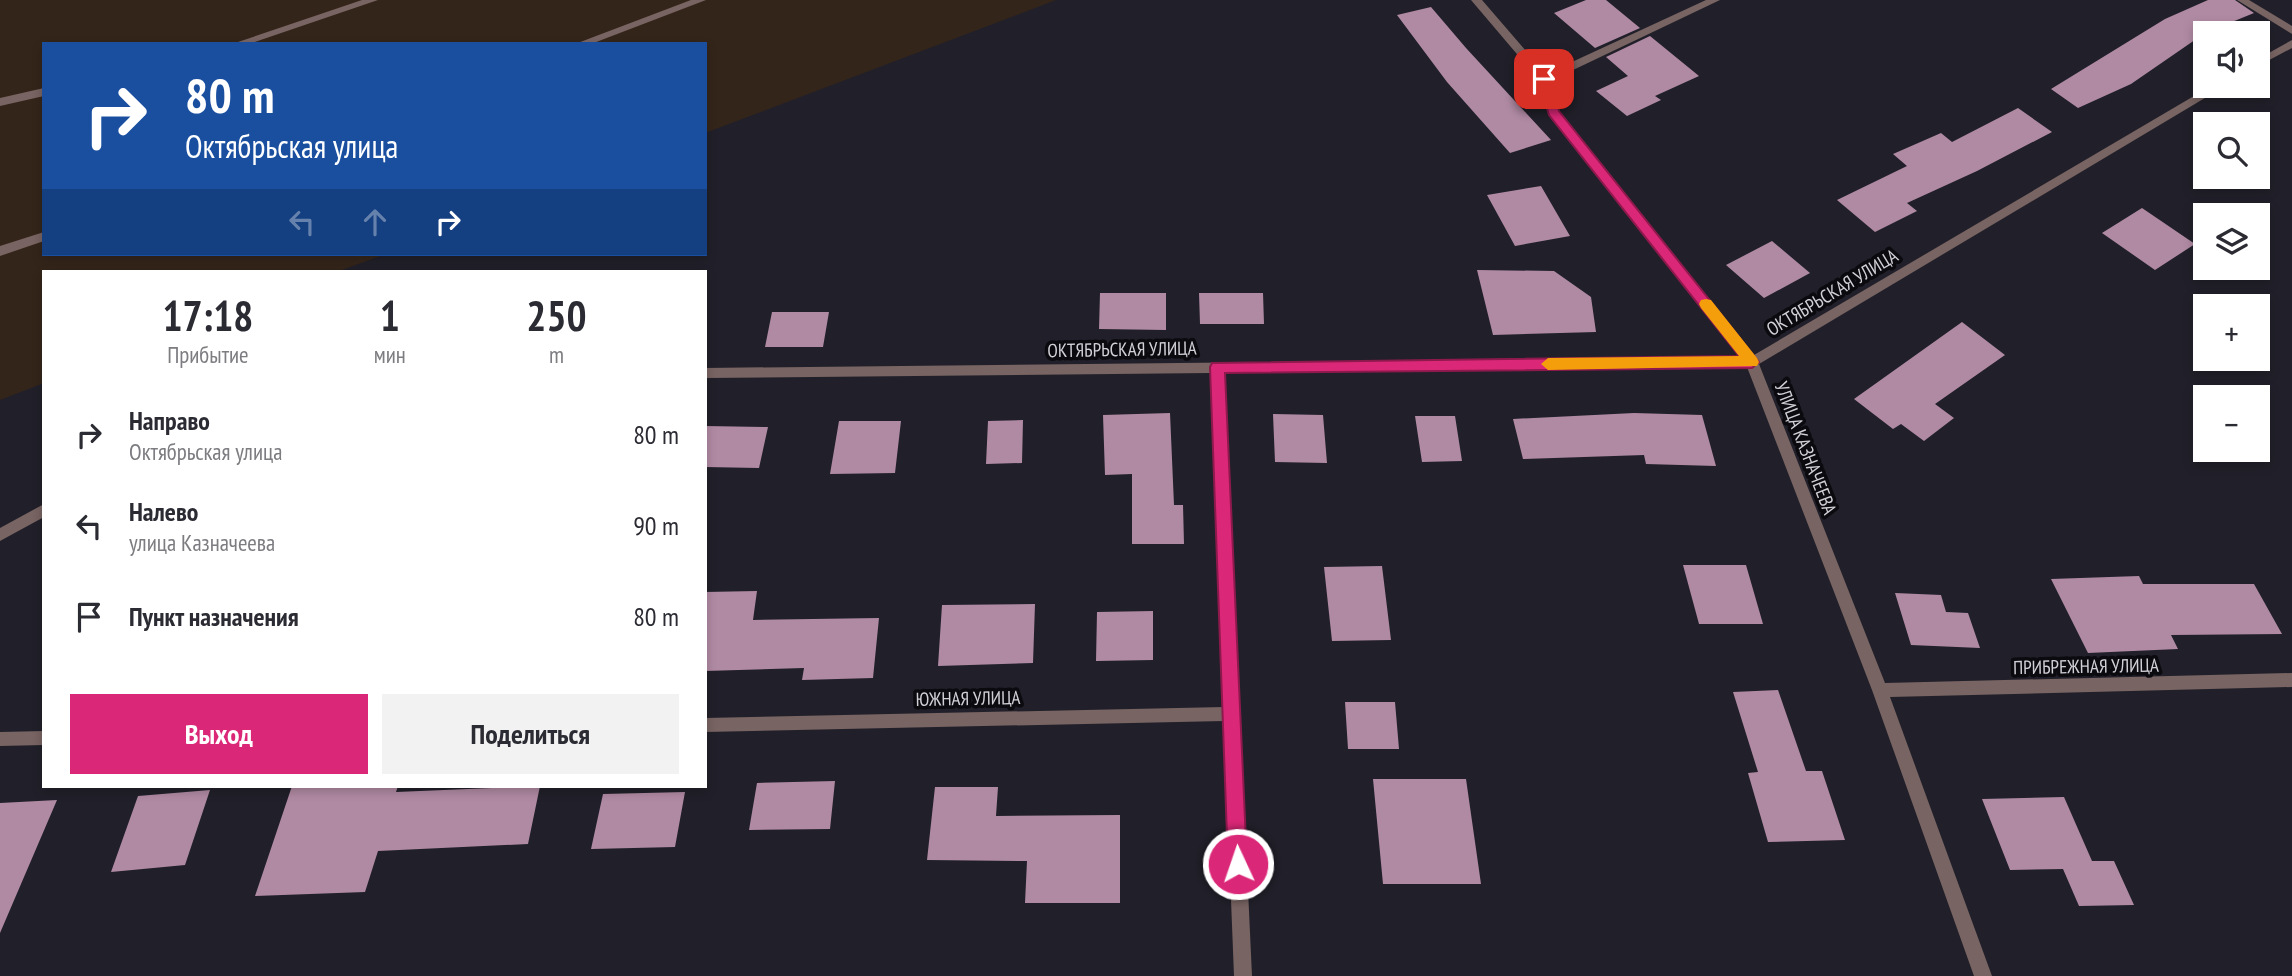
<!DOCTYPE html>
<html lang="ru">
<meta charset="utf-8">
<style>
:root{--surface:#fff;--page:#f2f2f3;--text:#2b2b33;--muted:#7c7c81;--accent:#db2777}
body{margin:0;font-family:"PT Sans Narrow",sans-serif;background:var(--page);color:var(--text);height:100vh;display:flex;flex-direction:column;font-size:26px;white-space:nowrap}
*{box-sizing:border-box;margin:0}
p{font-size:23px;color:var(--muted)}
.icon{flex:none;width:38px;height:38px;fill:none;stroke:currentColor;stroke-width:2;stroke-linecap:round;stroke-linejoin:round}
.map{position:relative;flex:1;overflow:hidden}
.drawer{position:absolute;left:42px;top:270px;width:665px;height:518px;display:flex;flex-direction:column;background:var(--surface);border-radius:0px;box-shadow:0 4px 10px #0003}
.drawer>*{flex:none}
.banner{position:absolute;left:42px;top:42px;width:665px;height:214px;border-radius:0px;box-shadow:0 4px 10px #0003;background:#1a4fa0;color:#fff;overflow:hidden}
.buttons{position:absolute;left:2193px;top:21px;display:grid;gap:14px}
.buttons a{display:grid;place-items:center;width:77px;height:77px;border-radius:0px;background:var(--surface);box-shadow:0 4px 10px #0003;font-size:35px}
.pin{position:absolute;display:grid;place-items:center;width:60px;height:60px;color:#fff;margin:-30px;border-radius:14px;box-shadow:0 4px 10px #0006}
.me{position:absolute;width:77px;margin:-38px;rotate:357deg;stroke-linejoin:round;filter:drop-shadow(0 0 5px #0008)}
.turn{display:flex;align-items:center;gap:24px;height:147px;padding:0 28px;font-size:32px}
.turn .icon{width:91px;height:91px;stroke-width:2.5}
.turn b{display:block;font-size:49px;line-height:60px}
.lanes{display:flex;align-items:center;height:66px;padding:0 28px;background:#0003;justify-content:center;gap:35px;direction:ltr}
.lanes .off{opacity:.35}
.eta{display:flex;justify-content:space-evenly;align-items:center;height:119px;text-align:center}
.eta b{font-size:42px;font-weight:800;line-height:49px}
.button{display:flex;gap:14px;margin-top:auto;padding:14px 28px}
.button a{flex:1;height:80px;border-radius:0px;background:var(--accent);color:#fff;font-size:28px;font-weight:800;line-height:80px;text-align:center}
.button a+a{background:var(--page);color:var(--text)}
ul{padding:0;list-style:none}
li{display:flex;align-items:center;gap:21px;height:91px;padding:0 28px}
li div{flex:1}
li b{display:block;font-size:26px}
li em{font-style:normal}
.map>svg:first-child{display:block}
.commercial{fill:#34251a}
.building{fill:#b08aa3}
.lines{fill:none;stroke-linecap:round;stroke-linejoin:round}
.lane{fill:#786462;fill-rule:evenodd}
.street{fill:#786462;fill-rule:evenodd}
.route{fill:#db2777;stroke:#8e194d;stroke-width:2}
.slow{fill:#f59e0b}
.labels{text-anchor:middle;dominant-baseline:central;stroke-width:7;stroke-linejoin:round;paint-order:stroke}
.street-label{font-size:19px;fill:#d1d0d7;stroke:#0b0a0f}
</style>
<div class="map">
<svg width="2292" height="976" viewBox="0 0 2292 976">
<rect width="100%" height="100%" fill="#21202a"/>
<path class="commercial" d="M0 0H1056L705 133V44H44V254H386L339 271H44V383L0 400Z"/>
<path class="building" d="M1586 0H1606L1640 28 1595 48 1554 13Z
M2208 0H2235L2254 13 2205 33 2131 84 2078 108 2051 89 2165 19Z
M1431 7 1466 48 1551 140 1510 153 1447 82 1397 15Z
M1650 36 1699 76 1655 96 1661 100 1627 116 1596 91 1628 76 1606 57Z
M2018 108 2052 132 1977 171 1907 203 1917 211 1875 232 1837 200 1907 166 1893 154 1941 133 1952 142Z
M1541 186 1570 236 1515 246 1487 195Z
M2142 208 2195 244 2155 270 2102 233Z
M1772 241 1810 273 1764 298 1726 265Z
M1477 270 1554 271 1591 297 1596 332 1493 335Z
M1100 293H1166V330L1099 329Z
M1199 293H1263L1264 324H1200Z
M772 312H829L823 347H765Z
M1962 322 2005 355 1935 404 1954 418 1924 441 1901 424 1893 429 1854 399Z
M1170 413 1174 505H1183L1184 544H1132V474L1105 475 1103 415Z
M1634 413 1702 415 1716 466 1646 464 1644 455 1523 459 1513 419Z
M1273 414 1323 415 1327 463 1275 462Z
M1415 416H1455L1462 461 1422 462Z
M1023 420 1022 463 986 464 988 421Z
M839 421H901L895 473 830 474Z
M705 426 768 427 759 468 705 467Z
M1683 565H1746L1763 624H1699Z
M1382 566 1391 640 1332 641 1324 567Z
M2139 576 2143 584H2254L2282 634 2171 635 2178 649 2088 653 2051 579Z
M757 591 753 620 879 618 873 678 802 680 804 668 705 671V592Z
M1895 593 1941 595 1946 612 1968 613 1980 648 1911 645Z
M1035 604 1033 663 938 666 942 605Z
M1153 611V660L1096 661 1097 612Z
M1778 690 1806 771H1822L1845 840 1768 842 1748 773 1758 772 1733 692Z
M1345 702H1395L1399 749H1348Z
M1373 779H1466L1481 884H1383Z
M835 781 830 829 749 830 757 783Z
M292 786H398L396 792 540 786 528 844 378 851 365 892 255 896Z
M935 787H998L996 816 1120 815V903H1025L1027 861 927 860Z
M210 790 185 865 111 872 138 796Z
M685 792 675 847 591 849 603 794Z
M2064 797 2092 861H2114L2134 905 2079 906 2063 869 2010 870 1982 799Z
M57 800 0 933V803Z"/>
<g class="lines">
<path class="lane" d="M362 0H378L249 44H232Z
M691 0H706L591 44H575Z
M44 88V96L0 106V98Z
M44 232V241L0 256V246Z"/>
<path class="street" d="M1471 0H1482L1546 74 1706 0H1720L1550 81 1558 111 1754 355 2211 86H2225L1759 364 1885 683 2292 673V687L1890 697 1992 976H1974L1872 690 1747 367 1224 373 1252 976H1234L1224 721 705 732V718L1224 707 1211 373 705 378V368L1741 357 1549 115 1539 80Z
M2237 0H2249L2292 26V34Z
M2292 40V48L2258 66V59Z
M44 504V517L0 541V528Z
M44 731V745L0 746V732Z"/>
</g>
<path class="route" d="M1544 75 1550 79 1559 111 1759 362 1752 368 1225 373 1247 864 1245 871 1238 874 1231 871 1228 864 1210 367 1212 363 1739 356 1549 115 1538 79Z"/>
<path class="slow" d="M1706 299 1711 300 1757 358 1759 362 1757 366 1548 370 1541 364 1548 358 1739 356 1701 308 1699 304 1701 300Z"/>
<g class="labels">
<g class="street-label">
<text transform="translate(1832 292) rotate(-31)">ОКТЯБРЬСКАЯ УЛИЦА</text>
<text transform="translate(1122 349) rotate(-1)">ОКТЯБРЬСКАЯ УЛИЦА</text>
<text transform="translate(1806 448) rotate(69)">УЛИЦА КАЗНАЧЕЕВА</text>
<text transform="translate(2086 666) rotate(-1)">ПРИБРЕЖНАЯ УЛИЦА</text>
<text transform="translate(968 698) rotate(-1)">ЮЖНАЯ УЛИЦА</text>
</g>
</g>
</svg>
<div class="buttons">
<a><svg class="icon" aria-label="sound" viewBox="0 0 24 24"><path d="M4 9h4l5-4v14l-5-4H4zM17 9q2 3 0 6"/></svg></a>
<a><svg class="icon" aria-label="search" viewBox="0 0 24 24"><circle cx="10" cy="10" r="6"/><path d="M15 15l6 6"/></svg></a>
<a><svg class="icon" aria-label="layers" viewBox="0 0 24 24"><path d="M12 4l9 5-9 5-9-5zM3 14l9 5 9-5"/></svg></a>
<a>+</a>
<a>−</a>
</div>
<div class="pin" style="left:1544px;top:79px;background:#d93025"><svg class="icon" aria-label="arrive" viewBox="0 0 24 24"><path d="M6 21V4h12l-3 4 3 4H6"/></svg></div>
<svg class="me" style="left:1238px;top:864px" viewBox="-20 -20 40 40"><circle r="17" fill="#db2777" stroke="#fff" stroke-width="3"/><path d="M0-11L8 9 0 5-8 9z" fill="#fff"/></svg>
<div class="banner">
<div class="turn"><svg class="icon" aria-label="right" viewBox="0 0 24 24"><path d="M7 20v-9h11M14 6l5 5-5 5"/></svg><div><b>80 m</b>Октябрьская улица</div></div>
<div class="lanes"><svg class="icon off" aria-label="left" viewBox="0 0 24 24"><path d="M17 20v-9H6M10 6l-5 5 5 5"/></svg><svg class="icon off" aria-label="ahead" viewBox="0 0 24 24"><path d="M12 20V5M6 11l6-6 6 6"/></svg><svg class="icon" aria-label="right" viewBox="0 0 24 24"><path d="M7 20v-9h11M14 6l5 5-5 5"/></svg></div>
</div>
<section class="drawer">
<div class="eta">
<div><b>17:18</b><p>Прибытие</p></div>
<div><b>1</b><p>мин</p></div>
<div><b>250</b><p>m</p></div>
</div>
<ul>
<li><svg class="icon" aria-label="right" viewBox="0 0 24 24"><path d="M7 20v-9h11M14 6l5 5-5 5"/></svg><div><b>Направо</b><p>Октябрьская улица</p></div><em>80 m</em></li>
<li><svg class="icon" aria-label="left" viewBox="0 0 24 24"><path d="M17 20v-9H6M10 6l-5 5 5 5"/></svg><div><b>Налево</b><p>улица Казначеева</p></div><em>90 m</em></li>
<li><svg class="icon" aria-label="arrive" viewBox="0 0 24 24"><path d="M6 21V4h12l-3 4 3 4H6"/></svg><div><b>Пункт назначения</b></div><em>80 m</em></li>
</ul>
<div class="button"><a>Выход</a><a>Поделиться</a></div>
</section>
</div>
